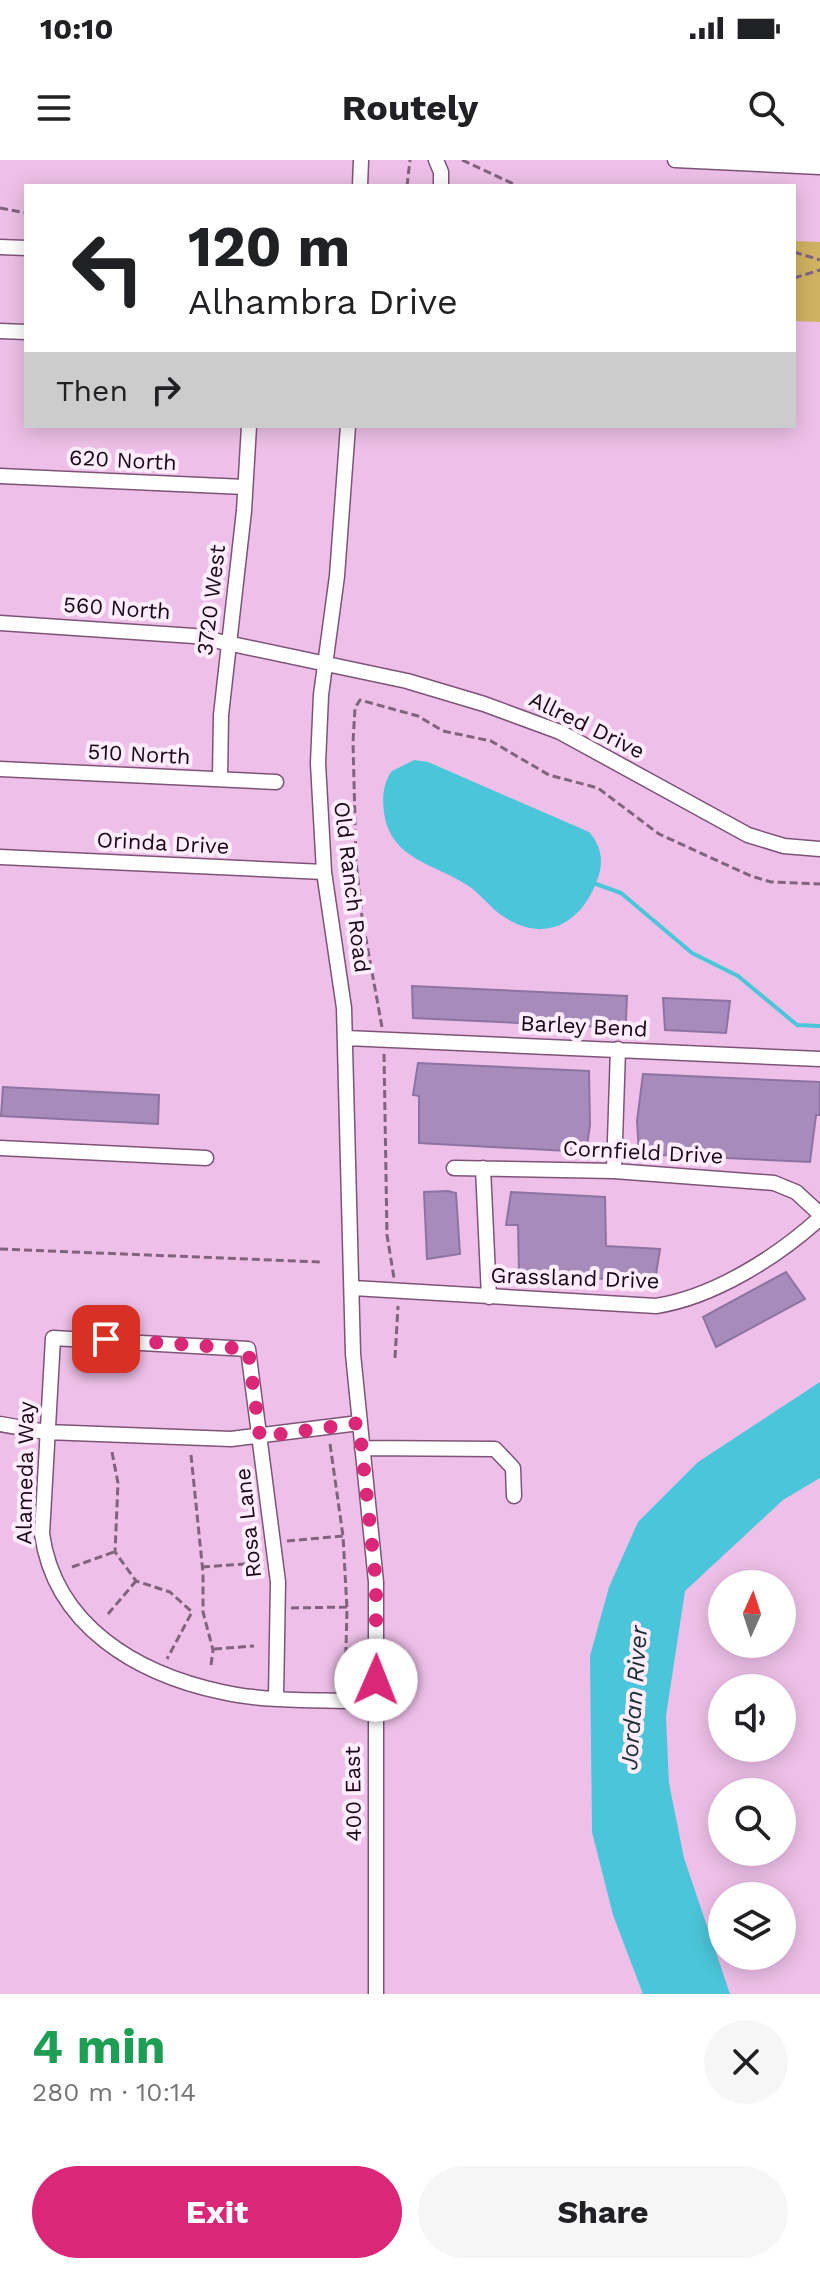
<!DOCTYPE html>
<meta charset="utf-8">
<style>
:root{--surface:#fff;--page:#f6f6f6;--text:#202124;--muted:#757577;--accent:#db2777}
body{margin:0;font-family:"Work Sans",sans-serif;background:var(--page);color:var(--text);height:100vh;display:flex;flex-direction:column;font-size:30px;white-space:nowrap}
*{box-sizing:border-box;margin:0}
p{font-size:26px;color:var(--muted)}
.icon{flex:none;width:44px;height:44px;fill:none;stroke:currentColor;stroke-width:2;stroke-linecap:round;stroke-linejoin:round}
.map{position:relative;height:1834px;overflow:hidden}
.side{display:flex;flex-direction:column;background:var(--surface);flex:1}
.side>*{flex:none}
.hud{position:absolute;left:24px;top:24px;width:772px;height:244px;border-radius:0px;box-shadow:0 4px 20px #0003;background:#fff;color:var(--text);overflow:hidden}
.needle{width:52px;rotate:3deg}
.fabs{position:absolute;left:708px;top:1410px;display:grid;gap:16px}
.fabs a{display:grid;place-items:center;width:88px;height:88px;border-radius:50%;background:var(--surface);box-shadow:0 4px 20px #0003;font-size:40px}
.pin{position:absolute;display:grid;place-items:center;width:68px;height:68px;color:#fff;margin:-34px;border-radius:16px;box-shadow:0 4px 12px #0006}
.me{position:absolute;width:88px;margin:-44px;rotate:1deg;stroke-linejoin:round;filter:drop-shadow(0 0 6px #0008)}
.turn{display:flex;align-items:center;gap:28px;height:168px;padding:0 32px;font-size:36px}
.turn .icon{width:104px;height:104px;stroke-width:2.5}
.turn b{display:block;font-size:56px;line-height:68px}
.then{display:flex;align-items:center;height:76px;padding:0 32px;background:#0003;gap:16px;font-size:30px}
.round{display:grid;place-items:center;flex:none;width:84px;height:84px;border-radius:42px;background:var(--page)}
.head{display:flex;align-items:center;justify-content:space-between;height:136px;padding:0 32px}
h1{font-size:48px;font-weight:700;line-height:60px;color:#1e9e55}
.button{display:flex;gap:16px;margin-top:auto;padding:16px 32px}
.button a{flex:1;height:92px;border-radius:48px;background:var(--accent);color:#fff;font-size:32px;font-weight:700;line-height:92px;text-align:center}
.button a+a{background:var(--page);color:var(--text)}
.status{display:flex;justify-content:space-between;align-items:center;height:56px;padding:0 40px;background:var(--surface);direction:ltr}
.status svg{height:22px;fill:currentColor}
header{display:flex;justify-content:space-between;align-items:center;height:104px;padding:0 32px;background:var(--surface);font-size:36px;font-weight:700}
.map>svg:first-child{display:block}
.green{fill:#d0b362}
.water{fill:#4bc5d9}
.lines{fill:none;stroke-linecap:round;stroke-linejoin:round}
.stream{stroke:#4bc5d9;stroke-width:4}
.building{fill:#a78cbb;stroke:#8d73a1;stroke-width:2}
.minor-casing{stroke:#7d5478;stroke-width:17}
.path{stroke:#82637e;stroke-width:3;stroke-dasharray:8 4;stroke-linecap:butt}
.minor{stroke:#fff;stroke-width:14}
.route{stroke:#db2777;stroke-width:14;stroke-dasharray:0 25.2}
.labels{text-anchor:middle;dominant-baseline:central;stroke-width:8;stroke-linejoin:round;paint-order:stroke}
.street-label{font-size:22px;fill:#190917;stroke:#ffecfc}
.water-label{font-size:24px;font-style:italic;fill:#1a2f33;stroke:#ffecfc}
</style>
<div class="status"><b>10:10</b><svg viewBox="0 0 49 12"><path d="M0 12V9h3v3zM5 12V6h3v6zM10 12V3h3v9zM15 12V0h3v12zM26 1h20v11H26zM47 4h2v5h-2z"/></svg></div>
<header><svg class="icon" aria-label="menu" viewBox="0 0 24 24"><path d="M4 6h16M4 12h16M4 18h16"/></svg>Routely<svg class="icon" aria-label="search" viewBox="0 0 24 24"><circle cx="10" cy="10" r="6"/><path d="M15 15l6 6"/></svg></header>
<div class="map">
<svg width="820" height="1834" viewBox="0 0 820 1834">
<rect width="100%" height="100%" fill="#eec0e9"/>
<path class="green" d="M794 81 820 82V162L794 161Z"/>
<path class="water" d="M414 600 428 602 589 672C603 688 604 704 596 723 580 764 545 783 504 757 490 748 481 734 467 725 433 703 390 699 384 652 382 638 383 623 392 611Z
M820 1222V1318L783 1340 685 1431 666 1556 669 1623 684 1698 730 1834H643L613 1755 592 1672 590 1496 609 1427 638 1362 698 1302Z"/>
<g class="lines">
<path class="stream" d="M596 724 621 733 692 793 738 816 797 865 820 866"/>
</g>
<path class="building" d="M412 826 627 836 626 860 623 868 413 858Z
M663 838 730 841 726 873 665 870Z
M418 903 589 911 590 965 586 992 419 983V936L413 935Z
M643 914 820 922V955H816L810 1002 639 994 637 961Z
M3 927 159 935 158 964 1 956Z
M448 1031 456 1033 460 1094 427 1099 424 1032Z
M511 1032 605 1037 606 1086 660 1089 655 1121 519 1115 518 1065H506Z
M786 1112 805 1139 716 1187 703 1157Z"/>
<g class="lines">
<defs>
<path id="minor" d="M436 0 441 12V26
M675 0 820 7
M360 26 361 0
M0 87 26 88
M0 171 26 172
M348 266 337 416 321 535 318 603 324 712 344 848 353 1194 376 1422V1834
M0 316 245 327
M0 463 194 476 407 521 484 544 560 572 748 675 784 686 820 689
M0 609 276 622
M220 619 221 555 244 351 249 266
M0 697 324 712
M346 878 820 899
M0 988 206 998
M454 1008 614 1011 774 1023 796 1032 820 1054
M483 1008 489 1137
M614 1011 618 889
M353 1128 656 1146C714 1137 777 1097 820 1058
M0 1264 46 1272 231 1279 359 1263
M362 1288 495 1289 513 1308 514 1336
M276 1537 278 1422 248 1189 53 1178 42 1374C55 1466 137 1514 222 1532 271 1543 325 1539 375 1542"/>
</defs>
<use href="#minor" class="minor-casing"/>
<path class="path" d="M462 0 518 26
M407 26 410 0
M0 48 26 53
M794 92 820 100
M794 118 820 110
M382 867 362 757 356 701 353 582 355 548 360 540 418 556 443 571 491 581 549 615 598 628 659 674 751 716 771 722 820 724
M384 894 387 1075 394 1118
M0 1089 321 1102
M395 1198 398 1146
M330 1284 343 1376 347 1449 345 1527
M112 1292 118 1323 115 1392 136 1421 170 1432 192 1452 167 1499
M191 1295 203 1413V1452L213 1490 211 1505
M287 1381 343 1376
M72 1407 114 1392
M202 1407 245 1404 261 1408
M291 1448 347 1447
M108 1454 136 1421
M214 1489 254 1486"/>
<use href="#minor" class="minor"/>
</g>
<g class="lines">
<path class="route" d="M106 1179 248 1189 260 1277 359 1263 376 1422V1520"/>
</g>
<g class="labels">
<g class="street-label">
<text transform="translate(123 300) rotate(3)">620 North</text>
<text transform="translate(211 440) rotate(-83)">3720 West</text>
<text transform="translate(117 448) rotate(4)">560 North</text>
<text transform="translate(587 565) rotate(26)">Allred Drive</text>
<text transform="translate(139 594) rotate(3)">510 North</text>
<text transform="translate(163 683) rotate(3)">Orinda Drive</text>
<text transform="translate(352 727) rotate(83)">Old Ranch Road</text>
<text transform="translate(584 866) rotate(3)">Barley Bend</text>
<text transform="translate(643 992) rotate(3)">Cornfield Drive</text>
<text transform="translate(575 1118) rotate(2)">Grassland Drive</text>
<text transform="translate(25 1313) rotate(-89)">Alameda Way</text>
<text transform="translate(248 1363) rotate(-96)">Rosa Lane</text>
<text transform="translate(353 1634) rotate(-91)">400 East</text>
</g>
<g class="water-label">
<text transform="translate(634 1538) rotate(-86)">Jordan River</text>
</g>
</g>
</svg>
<div class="fabs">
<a><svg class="needle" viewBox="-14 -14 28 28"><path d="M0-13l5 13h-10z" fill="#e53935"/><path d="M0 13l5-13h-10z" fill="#757577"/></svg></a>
<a><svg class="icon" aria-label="sound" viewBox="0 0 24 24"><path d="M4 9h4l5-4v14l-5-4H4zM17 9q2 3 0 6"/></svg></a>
<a><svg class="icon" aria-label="search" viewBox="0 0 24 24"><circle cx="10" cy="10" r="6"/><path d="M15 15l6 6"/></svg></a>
<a><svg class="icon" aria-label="layers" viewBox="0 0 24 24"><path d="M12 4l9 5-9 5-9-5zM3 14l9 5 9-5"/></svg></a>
</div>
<div class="pin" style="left:106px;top:1179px;background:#d93025"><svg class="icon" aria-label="arrive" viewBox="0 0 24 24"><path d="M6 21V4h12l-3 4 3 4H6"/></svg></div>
<svg class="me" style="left:376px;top:1520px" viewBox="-20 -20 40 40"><circle r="19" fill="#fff"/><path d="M0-13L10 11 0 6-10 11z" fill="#db2777"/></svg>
<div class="hud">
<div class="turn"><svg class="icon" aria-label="left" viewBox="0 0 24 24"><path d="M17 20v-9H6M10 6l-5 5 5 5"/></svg><div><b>120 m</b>Alhambra Drive</div></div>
<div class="then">Then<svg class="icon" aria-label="right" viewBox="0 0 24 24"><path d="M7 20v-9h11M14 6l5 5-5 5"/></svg></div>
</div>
</div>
<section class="side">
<div class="head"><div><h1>4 min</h1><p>280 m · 10:14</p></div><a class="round"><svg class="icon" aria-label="close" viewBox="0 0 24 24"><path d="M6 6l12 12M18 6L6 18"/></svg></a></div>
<div class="button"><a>Exit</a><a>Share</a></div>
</section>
